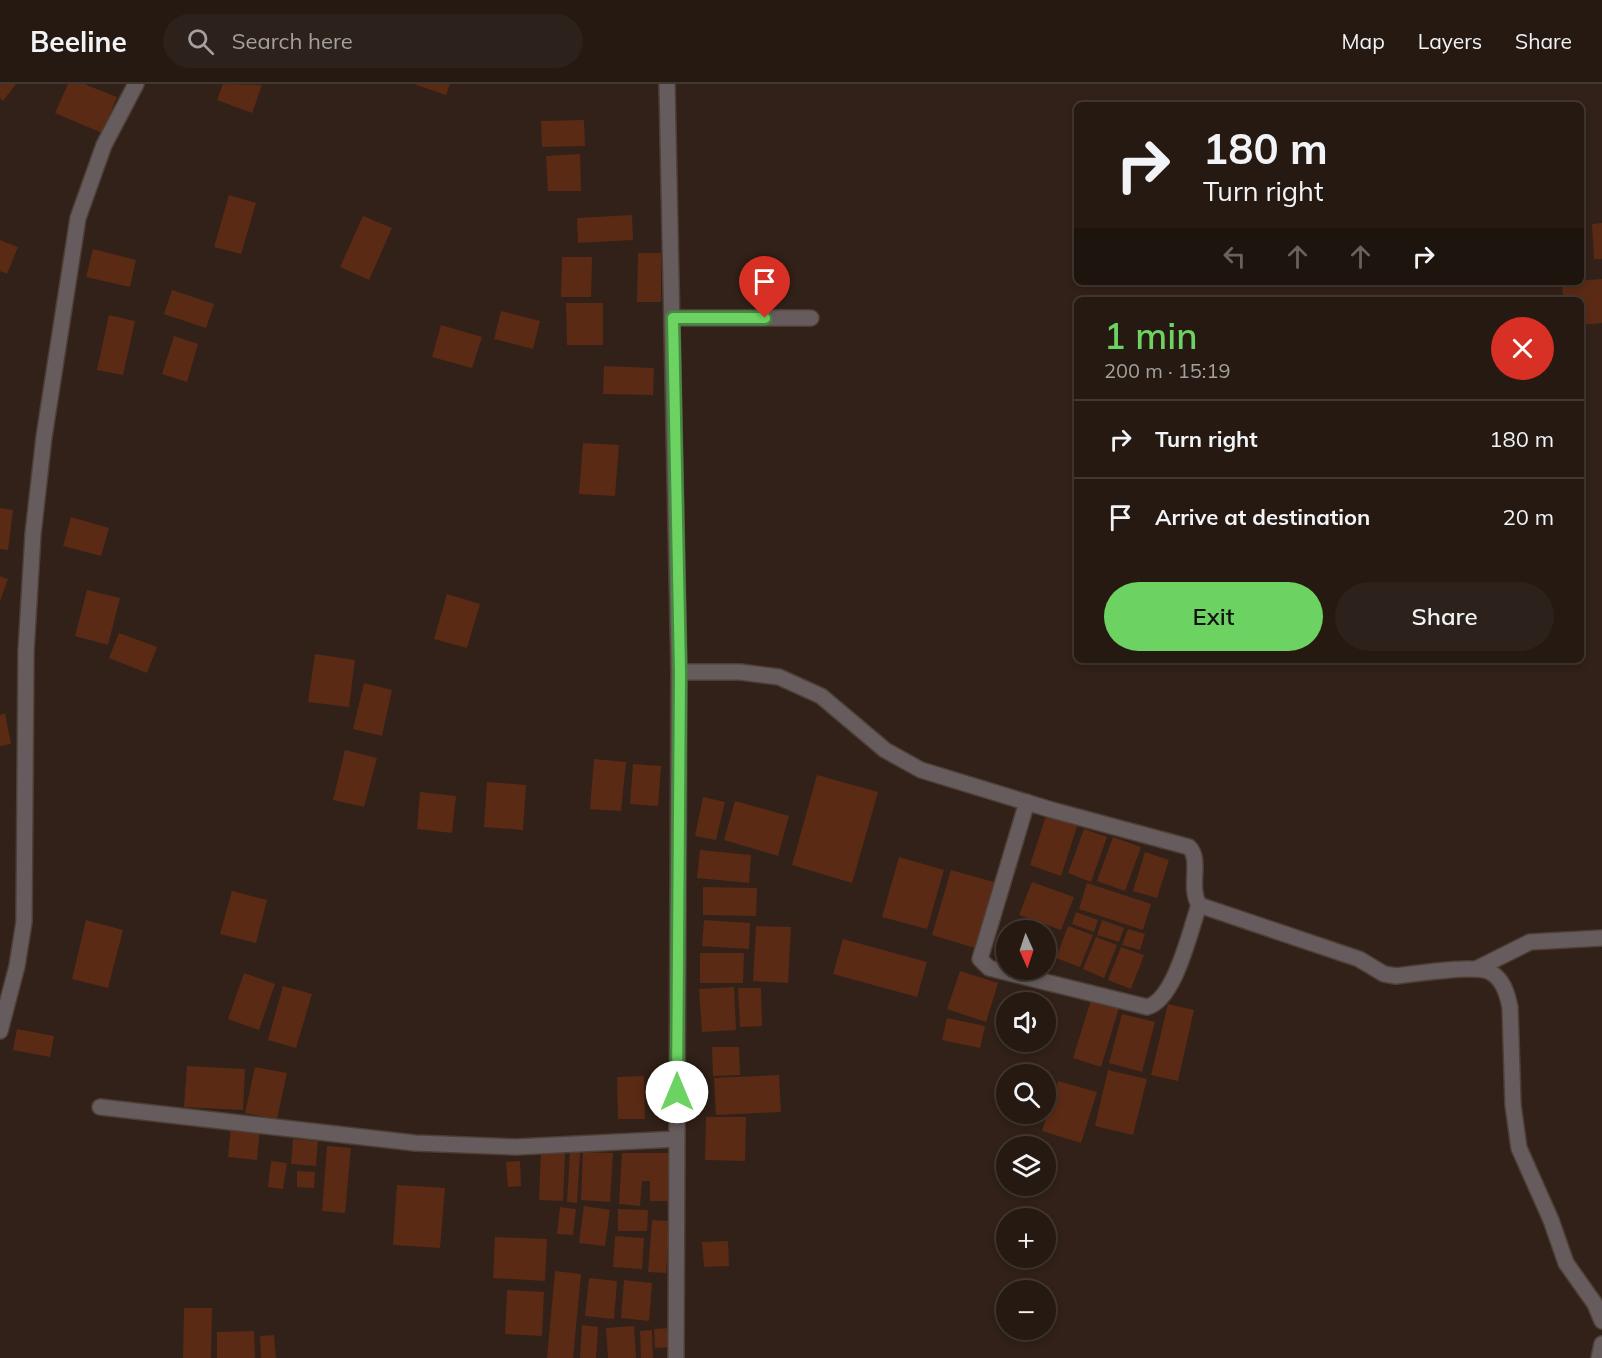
<!DOCTYPE html>
<meta charset="utf-8">
<style>
:root{--surface:#251912;--page:#2d221b;--text:#f1f3f6;--muted:#a3a09f;--line:#423832;--accent:#6cd362}
body{margin:0;font-family:Mulish,sans-serif;background:var(--page);color:var(--text);height:100vh;display:flex;flex-direction:column;font-size:22px;white-space:nowrap}
*{box-sizing:border-box;margin:0}
p{font-size:20px;color:var(--muted)}
.icon{flex:none;width:33px;height:33px;fill:none;stroke:currentColor;stroke-width:2;stroke-linecap:round;stroke-linejoin:round}
.map{position:relative;flex:1;overflow:hidden}
.side{position:absolute;left:1074px;top:213px;width:510px;height:366px;display:flex;flex-direction:column;background:var(--surface);border-radius:9px;box-shadow:0 3px 9px #0003,0 0 0 2px var(--line)}
.side>*{flex:none}
.top-card{position:absolute;left:1074px;top:18px;width:510px;height:183px;border-radius:9px;box-shadow:0 3px 9px #0003,0 0 0 2px var(--line);background:#251912;color:var(--text);overflow:hidden}
.needle{width:39px;rotate:177deg}
.buttons{position:absolute;left:996px;top:836px;display:grid;gap:12px}
.buttons a{display:grid;place-items:center;width:60px;height:60px;border-radius:50%;background:var(--surface);box-shadow:0 3px 9px #0003,0 0 0 2px var(--line);font-size:30px}
.pin{position:absolute;display:grid;place-items:center;width:51px;height:51px;color:#fff;margin:-62px -26px;border-radius:50% 50% 50% 0;rotate:-45deg;box-shadow:0 0 6px #0007}
.pin .icon{rotate:45deg}
.me{position:absolute;width:66px;margin:-33px;rotate:0deg;stroke-linejoin:round;filter:drop-shadow(0 0 4px #0008)}
.turn{display:flex;align-items:center;gap:21px;height:126px;padding:0 30px;font-size:27px}
.turn .icon{width:78px;height:78px;stroke-width:2.5}
.turn b{display:block;font-size:42px;line-height:51px}
.lanes{display:flex;align-items:center;height:57px;padding:0 30px;background:#0003;justify-content:center;gap:30px;direction:ltr}
.lanes .off{opacity:.35}
.round{display:grid;place-items:center;flex:none;width:63px;height:63px;border-radius:32px;background:var(--page)}
.overview{display:flex;align-items:center;justify-content:space-between;height:102px;padding:0 30px}
h1{font-size:36px;font-weight:600;line-height:45px;color:var(--accent)}
.primary-button{display:flex;gap:12px;margin-top:auto;padding:12px 30px}
.primary-button a{flex:1;height:69px;border-radius:36px;background:var(--accent);color:#111;font-size:24px;font-weight:600;line-height:69px;text-align:center}
.primary-button a+a{background:var(--page);color:var(--text)}
ul{padding:0;list-style:none}
li{display:flex;align-items:center;gap:18px;height:78px;padding:0 30px;border-top:2px solid var(--line)}
li div{flex:1}
li b{display:block;font-size:22px}
li em{font-style:normal}
header{display:flex;align-items:center;gap:36px;box-sizing:border-box;height:84px;padding:0 30px;background:var(--surface);border-bottom:2px solid var(--line)}
header strong{font-size:28px}
nav{display:flex;gap:33px;margin-inline-start:auto;font-size:21px}
.search{width:420px;height:54px;background:var(--page);display:flex;align-items:center;gap:15px;box-sizing:border-box;padding:0 21px;border-radius:33px;color:var(--muted);font-size:22px}
.map>svg:first-child{display:block}
.building{fill:#5a2a15}
.lines{fill:none;stroke-linecap:round;stroke-linejoin:round}
.minor-casing{stroke:#4e3f36;stroke-width:18}
.minor{stroke:#665c5e;stroke-width:15}
.route-casing{stroke:#468940;stroke-width:15}
.route{stroke:#6cd362;stroke-width:10}
</style>
<header>
<strong>Beeline</strong>
<div class="search"><svg class="icon" aria-label="search" viewBox="0 0 24 24"><circle cx="10" cy="10" r="6"/><path d="M15 15l6 6"/></svg>Search here</div>
<nav><a>Map</a><a>Layers</a><a>Share</a></nav>
</header>
<div class="map">
<svg width="1602" height="1274" viewBox="0 0 1602 1274">
<rect width="100%" height="100%" fill="#312118"/>
<path class="building" d="M0 0H16L3 17 0 14Z
M68 0H84L117 13 102 49 55 29Z
M223 0 262 1 252 29 217 16Z
M414 0H450L446 11Z
M584 36 585 62 542 63 541 37Z
M580 70 581 107H548L546 72Z
M229 111 256 119 241 170 214 163Z
M632 131 633 156 578 159 577 134Z
M363 132 392 144 369 196 340 183Z
M1602 139V175H1594L1592 140Z
M0 156 18 163 7 190 0 187Z
M93 165 136 176 130 203 86 193Z
M638 169H661V218H637Z
M562 173H592L591 213H561Z
M1602 195V239L1581 241V216H1563L1562 198Z
M172 206 214 220 206 244 164 230Z
M566 219H603V261H567Z
M501 227 540 237 533 265 494 255Z
M109 231 135 237 123 291 97 286Z
M441 241 482 253 472 284 432 273Z
M174 252 198 260 187 298 162 290Z
M604 282 654 284 653 311 603 310Z
M583 359 619 361 615 412 579 410Z
M0 424 13 426 8 466 0 465Z
M71 433 109 444 101 472 63 462Z
M0 492 8 495 0 517Z
M87 506 120 514 108 561 75 552Z
M447 510 480 520 467 564 434 555Z
M119 549 157 563 147 589 109 574Z
M315 570 355 576 349 623 308 618Z
M364 599 392 606 382 652 353 645Z
M5 629 11 660 0 662V631Z
M345 666 377 674 364 723 333 716Z
M594 675 626 678 621 727 590 725Z
M633 680 661 682 658 722 630 720Z
M817 691 878 708 852 799 792 781Z
M487 698 526 701 523 746 484 743Z
M420 708 456 712 452 749 417 745Z
M703 713 725 718 716 756 695 752Z
M735 717 789 732 778 772 724 756Z
M1048 726 1079 736 1061 792 1030 781Z
M1084 745 1107 753 1091 798 1068 789Z
M1113 753 1141 763 1125 807 1097 797Z
M700 766 751 771 749 799 697 794Z
M1145 768 1169 776 1157 814 1133 807Z
M899 773 944 786 927 845 882 833Z
M951 786 994 798 975 864 932 851Z
M1032 798 1074 813 1061 846 1019 831Z
M1087 799 1151 820 1143 846 1079 825Z
M703 803 757 804 756 832 703 831Z
M232 807 267 816 256 859 220 850Z
M1076 828 1098 836 1094 848 1072 840Z
M86 836 123 846 108 904 72 895Z
M704 836 750 839 749 865 702 862Z
M1102 836 1124 844 1119 858 1097 851Z
M756 842 791 843 788 899 753 897Z
M1068 842 1093 851 1080 883 1056 874Z
M1128 845 1145 850 1140 866 1122 861Z
M1096 853 1117 861 1104 894 1083 885Z
M843 855 927 878 917 913 833 890Z
M1121 863 1144 871 1131 905 1108 896Z
M700 869H744L743 899H700Z
M960 887 998 899 986 938 947 925Z
M244 889 275 900 259 946 228 935Z
M283 902 312 910 296 964 268 956Z
M734 903 736 946 702 948 699 905Z
M738 904H761L762 942 740 943Z
M1091 916 1119 924 1101 983 1073 974Z
M1168 920 1194 926 1178 997 1151 991Z
M1122 930 1155 938 1142 988 1109 979Z
M947 934 985 942 980 964 942 956Z
M17 945 54 952 50 973 13 966Z
M712 963H739L740 991 713 992Z
M187 982 245 985 243 1026 184 1023Z
M255 983 287 989 277 1035 245 1029Z
M1108 986 1147 995 1133 1051 1095 1042Z
M779 991 781 1028 716 1031 714 994Z
M644 992 645 1035H618L617 993Z
M1058 997 1097 1008 1081 1059 1042 1047Z
M706 1033H746L745 1077 705 1076Z
M231 1042 260 1045 257 1076 228 1073Z
M293 1055 318 1057 316 1082 291 1080Z
M327 1062 351 1064 345 1129 322 1127Z
M541 1067 565 1069 563 1117 539 1116Z
M570 1068 580 1069 577 1119 567 1118Z
M583 1068 613 1069 610 1118 581 1116Z
M622 1069H673L672 1117H650V1097H642L640 1122 619 1120Z
M271 1077 287 1079 283 1105 268 1103Z
M520 1077 521 1102 508 1103 506 1078Z
M297 1087 315 1088 314 1104 297 1103Z
M397 1101 445 1104 440 1164 393 1161Z
M584 1122 610 1126 605 1162 579 1159Z
M560 1123 576 1125 573 1151 557 1150Z
M618 1125 648 1126 647 1147H618Z
M652 1136 670 1137 666 1189 648 1188Z
M615 1152 644 1154 642 1185 613 1183Z
M495 1153 547 1155 545 1197 493 1194Z
M728 1157 729 1182 704 1183 702 1158Z
M555 1187 581 1190 573 1274H547Z
M589 1194 617 1197 614 1235 585 1232Z
M624 1196 652 1199 649 1237 621 1234Z
M507 1206 544 1208 542 1252 505 1250Z
M184 1224H212L211 1274H183Z
M582 1241 598 1243 596 1274H580Z
M634 1242 636 1274H608L606 1244Z
M670 1244 671 1263 655 1264 654 1245Z
M652 1246 653 1274H641L640 1247Z
M254 1247 255 1274H217V1248Z
M274 1251 276 1274H261L260 1252Z"/>
<g class="lines">
<defs>
<path id="minor" d="M667 0 679 588 676 1274
M673 234H811
M679 588H740L779 593 821 612 885 666 921 686 1052 726 1189 763C1202 776 1188 802 1199 821L1359 875 1384 890 1396 892C1414 890 1476 880 1490 888 1503 895 1507 909 1510 923L1513 1021 1519 1064 1551 1136 1566 1179 1595 1220 1602 1237
M1027 718 980 875 989 884 1147 923C1175 916 1190 847 1199 821
M1476 885 1530 858 1602 854
M0 947 17 882 24 838 26 567 33 450 44 353 78 134 104 61 136 0
M100 1023 415 1059 516 1063 677 1055
M1599 1274 1602 1260"/>
</defs>
<use href="#minor" class="minor-casing"/>
<use href="#minor" class="minor"/>
</g>
<g class="lines">
<defs>
<path id="route" d="M677 1008 680 588 673 234H765"/>
</defs>
<use href="#route" class="route-casing"/>
<use href="#route" class="route"/>
</g>
</svg>
<div class="buttons">
<a><svg class="needle" viewBox="-14 -14 28 28"><path d="M0-13l5 13h-10z" fill="#e53935"/><path d="M0 13l5-13h-10z" fill="#a3a09f"/></svg></a>
<a><svg class="icon" aria-label="sound" viewBox="0 0 24 24"><path d="M4 9h4l5-4v14l-5-4H4zM17 9q2 3 0 6"/></svg></a>
<a><svg class="icon" aria-label="search" viewBox="0 0 24 24"><circle cx="10" cy="10" r="6"/><path d="M15 15l6 6"/></svg></a>
<a><svg class="icon" aria-label="layers" viewBox="0 0 24 24"><path d="M12 4l9 5-9 5-9-5zM3 14l9 5 9-5"/></svg></a>
<a>+</a>
<a>−</a>
</div>
<div class="pin" style="left:765px;top:234px;background:#d93025"><svg class="icon" aria-label="arrive" viewBox="0 0 24 24"><path d="M6 21V4h12l-3 4 3 4H6"/></svg></div>
<svg class="me" style="left:677px;top:1008px" viewBox="-20 -20 40 40"><circle r="19" fill="#fff"/><path d="M0-13L10 11 0 6-10 11z" fill="#6cd362"/></svg>
<div class="top-card">
<div class="turn"><svg class="icon" aria-label="right" viewBox="0 0 24 24"><path d="M7 20v-9h11M14 6l5 5-5 5"/></svg><div><b>180 m</b>Turn right</div></div>
<div class="lanes"><svg class="icon off" aria-label="left" viewBox="0 0 24 24"><path d="M17 20v-9H6M10 6l-5 5 5 5"/></svg><svg class="icon off" aria-label="ahead" viewBox="0 0 24 24"><path d="M12 20V5M6 11l6-6 6 6"/></svg><svg class="icon off" aria-label="ahead" viewBox="0 0 24 24"><path d="M12 20V5M6 11l6-6 6 6"/></svg><svg class="icon" aria-label="right" viewBox="0 0 24 24"><path d="M7 20v-9h11M14 6l5 5-5 5"/></svg></div>
</div>
<section class="side">
<div class="overview"><div><h1>1 min</h1><p>200 m · 15:19</p></div><a class="round" style="background:#d93025;color:#fff"><svg class="icon" aria-label="close" viewBox="0 0 24 24"><path d="M6 6l12 12M18 6L6 18"/></svg></a></div>
<ul>
<li><svg class="icon" aria-label="right" viewBox="0 0 24 24"><path d="M7 20v-9h11M14 6l5 5-5 5"/></svg><div><b>Turn right</b></div><em>180 m</em></li>
<li><svg class="icon" aria-label="arrive" viewBox="0 0 24 24"><path d="M6 21V4h12l-3 4 3 4H6"/></svg><div><b>Arrive at destination</b></div><em>20 m</em></li>
</ul>
<div class="primary-button"><a>Exit</a><a>Share</a></div>
</section>
</div>
